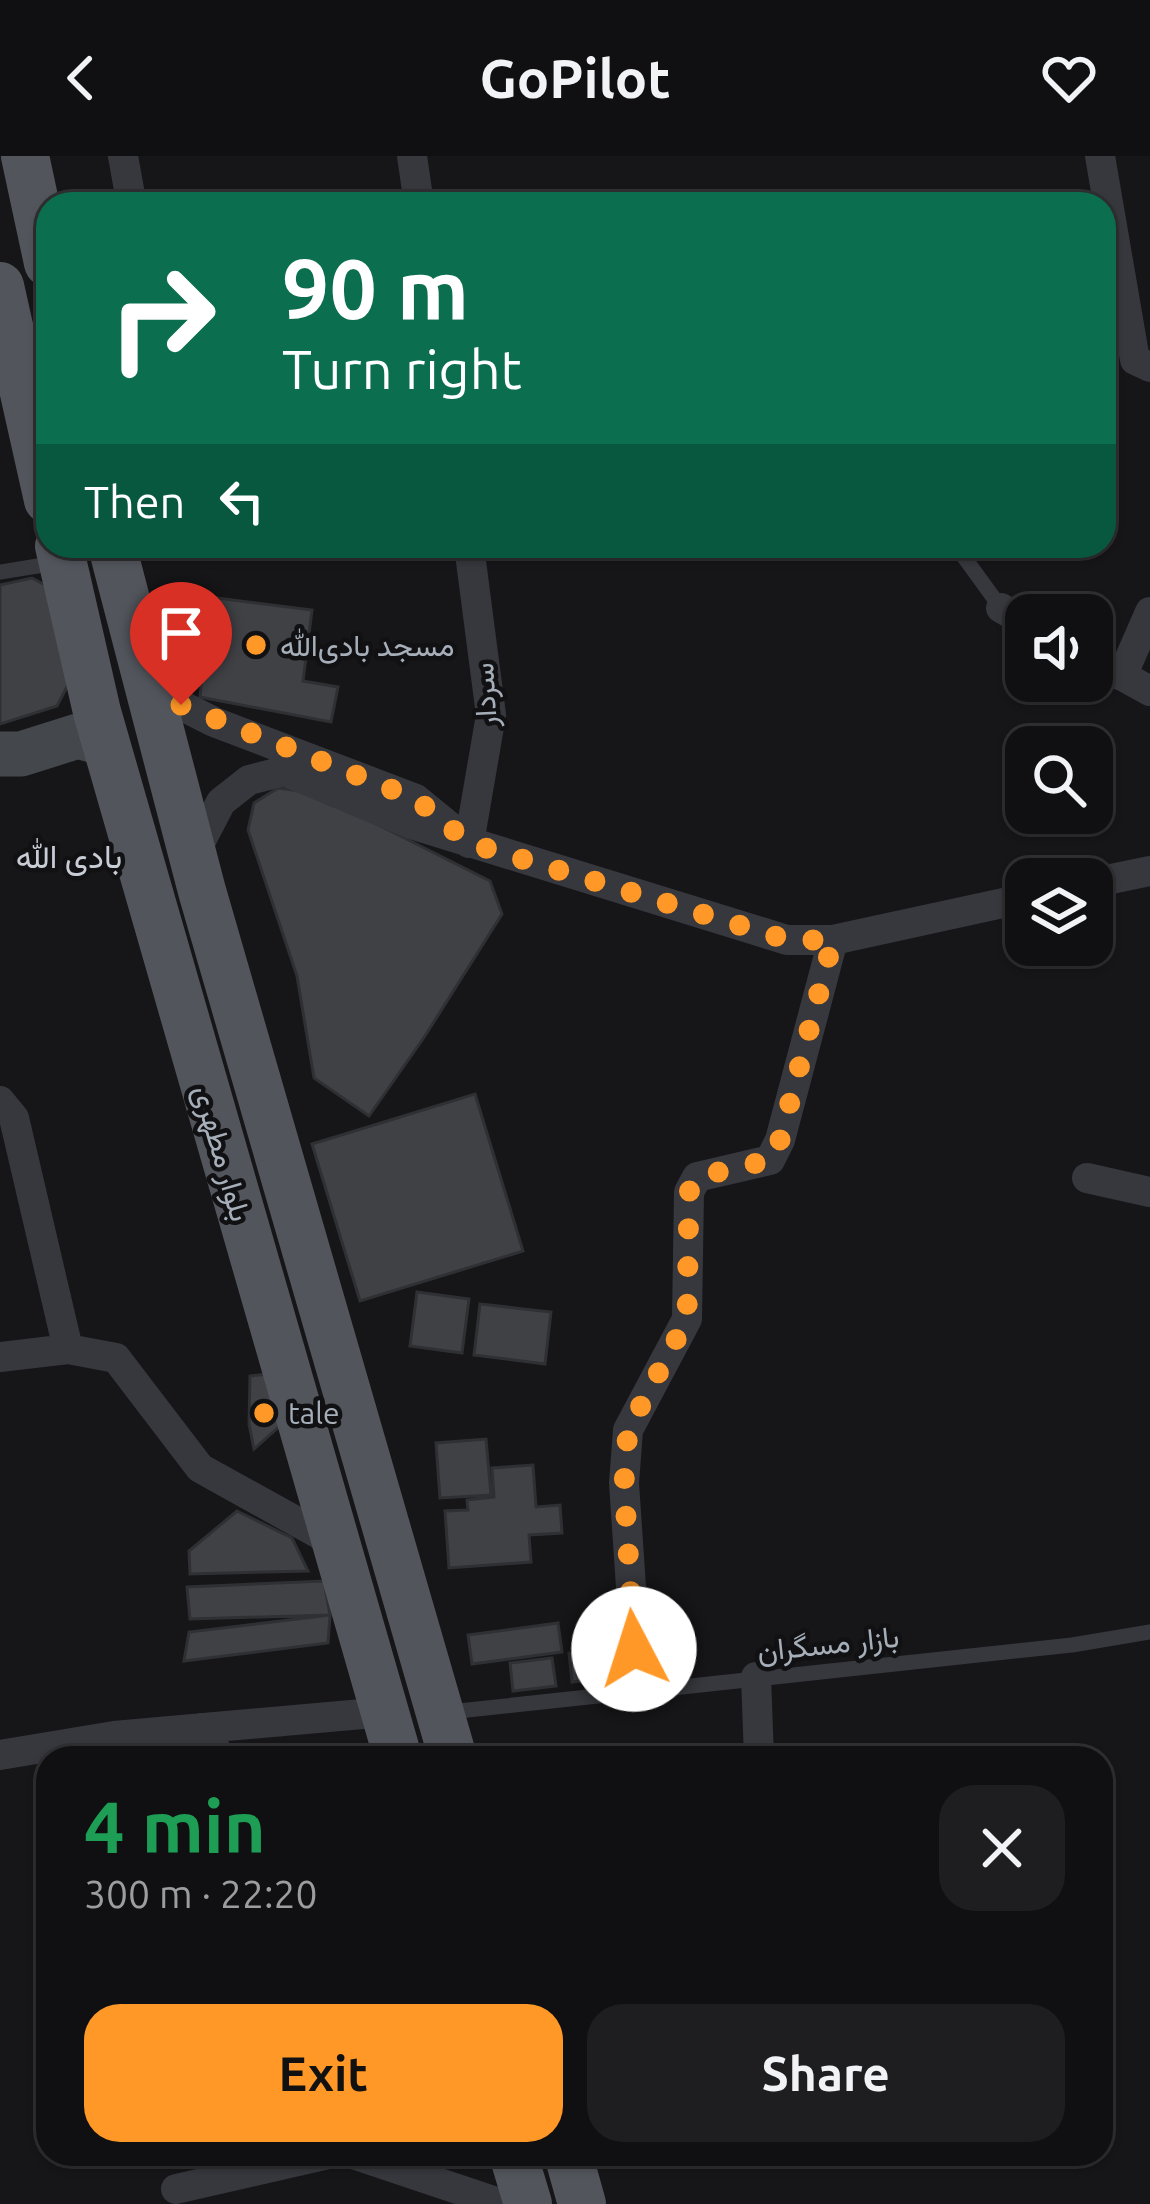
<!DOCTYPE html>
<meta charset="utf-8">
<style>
:root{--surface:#101012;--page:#1e1e20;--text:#f1f3f6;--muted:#9c9d9f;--line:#303032;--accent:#ff9826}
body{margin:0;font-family:Ubuntu,Vazirmatn,sans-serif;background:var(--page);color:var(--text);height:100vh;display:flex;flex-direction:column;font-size:45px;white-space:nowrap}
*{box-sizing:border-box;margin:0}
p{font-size:39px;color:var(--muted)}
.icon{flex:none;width:66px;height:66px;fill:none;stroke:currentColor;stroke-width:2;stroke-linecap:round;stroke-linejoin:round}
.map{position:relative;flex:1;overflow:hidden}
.details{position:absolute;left:36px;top:1590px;width:1077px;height:420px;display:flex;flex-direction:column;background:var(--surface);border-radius:36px;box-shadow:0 3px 9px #0004,0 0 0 3px var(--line)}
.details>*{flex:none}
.banner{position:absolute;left:36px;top:36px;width:1080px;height:366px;border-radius:36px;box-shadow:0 3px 9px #0004,0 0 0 3px var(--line);background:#0b6e4f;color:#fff;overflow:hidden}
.buttons{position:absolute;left:1005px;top:438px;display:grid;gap:24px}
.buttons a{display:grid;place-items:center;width:108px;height:108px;border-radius:24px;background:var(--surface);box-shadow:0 3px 9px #0004,0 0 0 3px var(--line);font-size:60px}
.pin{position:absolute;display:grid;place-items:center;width:102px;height:102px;color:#fff;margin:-123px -51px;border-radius:50% 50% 50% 0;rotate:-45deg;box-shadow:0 0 12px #0007}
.pin .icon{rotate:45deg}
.me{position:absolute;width:132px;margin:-66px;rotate:355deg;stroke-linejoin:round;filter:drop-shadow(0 0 9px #0008)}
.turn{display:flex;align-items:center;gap:42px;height:252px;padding:0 48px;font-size:54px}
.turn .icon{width:156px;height:156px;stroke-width:2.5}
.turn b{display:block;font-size:84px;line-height:102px}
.then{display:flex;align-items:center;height:114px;padding:0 48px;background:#0003;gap:24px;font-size:45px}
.round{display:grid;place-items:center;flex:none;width:126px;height:126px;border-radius:36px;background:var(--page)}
.summary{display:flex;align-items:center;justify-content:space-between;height:204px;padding:0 48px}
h1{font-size:72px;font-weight:700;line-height:90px;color:#1e9e55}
.cta{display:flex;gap:24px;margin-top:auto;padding:24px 48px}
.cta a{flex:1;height:138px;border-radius:36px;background:var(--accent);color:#111;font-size:48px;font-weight:700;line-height:138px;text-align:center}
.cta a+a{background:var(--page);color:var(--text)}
header{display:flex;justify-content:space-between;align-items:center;height:156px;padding:0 48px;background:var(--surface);font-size:54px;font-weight:700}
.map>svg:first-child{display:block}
.building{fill:#404145;stroke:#2f3034;stroke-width:3}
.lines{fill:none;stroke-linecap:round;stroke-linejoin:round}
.lane{stroke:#36383d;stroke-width:15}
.street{stroke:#36383d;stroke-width:30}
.secondary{stroke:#44484d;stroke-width:45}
.primary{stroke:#52565c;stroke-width:48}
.route{stroke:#ff9826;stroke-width:21;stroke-dasharray:0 37.8}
.poi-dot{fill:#ff9826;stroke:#111113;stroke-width:4.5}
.labels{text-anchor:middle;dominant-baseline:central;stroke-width:9;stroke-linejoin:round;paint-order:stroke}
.poi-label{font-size:30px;fill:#a6afb9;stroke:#111113;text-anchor:start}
.street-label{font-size:30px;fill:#a6afb9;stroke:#111113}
.neighbourhood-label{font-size:33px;fill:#c8cdd5;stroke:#111113}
</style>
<header><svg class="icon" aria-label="back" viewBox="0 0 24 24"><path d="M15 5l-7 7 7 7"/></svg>GoPilot<svg class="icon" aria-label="heart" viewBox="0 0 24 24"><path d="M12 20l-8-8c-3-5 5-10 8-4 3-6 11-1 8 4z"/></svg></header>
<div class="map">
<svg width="1150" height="2048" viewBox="0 0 1150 2048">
<rect width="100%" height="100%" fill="#161618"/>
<path class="building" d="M32 422 47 430 69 527 57 550 0 568V429Z
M209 441 312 454 303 525 338 531 331 566 200 541Z
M278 632 315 637 490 725 502 758 425 880 369 960 314 922 297 820 248 674 254 647Z
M475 938 523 1095 360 1145 312 988Z
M417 1136 469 1143 462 1197 410 1190Z
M480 1148 551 1156 545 1208 474 1199Z
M269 1218 281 1269 254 1293 249 1268 250 1220Z
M486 1283 491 1339 440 1342 436 1287Z
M533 1309 536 1351 560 1349 562 1377 529 1379 531 1406 449 1412 445 1355 468 1354 467 1344 494 1341 492 1312Z
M237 1355 292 1382 308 1415 190 1418 189 1395Z
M324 1425 330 1459 190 1463 187 1431Z
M330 1459 328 1487 184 1505 189 1476Z
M558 1467 562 1496 472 1508 468 1479Z
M623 1492 625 1520 572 1526 569 1497Z
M552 1502 556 1530 513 1535 510 1507Z"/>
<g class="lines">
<path class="lane" d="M956 390 1001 452
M0 416 56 407
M449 1556 1072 1489 1150 1476"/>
<path class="street" d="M123 0 130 39
M412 0 419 48
M1100 0 1135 204 1150 211
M1001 452 1026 466
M1092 503 1150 535
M1122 520 1150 456
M147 532 214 566 416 643 455 675
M469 687 491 559 469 390
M194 698 221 646 249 624 284 615 411 668 787 784H833L1026 742
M1092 727 1150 715
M0 945 14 962 68 1193 116 1202 200 1312 337 1388
M1087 1022 1150 1036
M0 1201 68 1193
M756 1521 759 1602
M638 1535 624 1327 628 1274 687 1163 689 1036 697 1021 770 1004 780 984 833 784
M200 1572 222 1602
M0 1599 114 1580 385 1556
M353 1998 502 2048
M176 2033 329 1998"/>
<path class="secondary" d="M0 598H21L78 580 106 588"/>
<path class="primary" d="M25 0 48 107
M0 130 48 344
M59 390 97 556 398 1602
M112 390 202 735 453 1602
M513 1998 528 2048
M568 1998 582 2048"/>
</g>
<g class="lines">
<path class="route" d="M181 549 416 643 469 687 788 784H833L780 984 770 1004 697 1021 689 1036 687 1163 628 1274 624 1327 634 1493"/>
</g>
<g class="poi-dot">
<circle cx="256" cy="489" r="12"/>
<circle cx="264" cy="1257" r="12"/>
</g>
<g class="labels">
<g class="poi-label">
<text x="280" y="489">مسجد بادی‌الله</text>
<text x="288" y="1257">tale</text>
</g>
<g class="street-label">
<text transform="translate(484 539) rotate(-93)">سردار</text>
<text transform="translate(223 997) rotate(74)">بلوار مطهری</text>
<text transform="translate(828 1487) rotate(-6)">بازار مسگران</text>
</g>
<g class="neighbourhood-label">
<text x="69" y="699">بادی الله</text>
</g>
</g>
</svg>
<div class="buttons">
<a><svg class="icon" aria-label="sound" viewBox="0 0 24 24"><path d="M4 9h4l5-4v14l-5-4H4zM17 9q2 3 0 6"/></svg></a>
<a><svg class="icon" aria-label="search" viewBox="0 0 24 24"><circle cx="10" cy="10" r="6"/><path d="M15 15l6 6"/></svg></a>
<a><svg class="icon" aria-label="layers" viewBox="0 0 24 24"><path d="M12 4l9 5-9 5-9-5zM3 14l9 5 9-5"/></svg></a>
</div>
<div class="pin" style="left:181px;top:549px;background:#d93025"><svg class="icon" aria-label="arrive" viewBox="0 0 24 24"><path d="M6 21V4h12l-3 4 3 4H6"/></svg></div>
<svg class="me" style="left:634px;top:1493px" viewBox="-20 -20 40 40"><circle r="19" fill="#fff"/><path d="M0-13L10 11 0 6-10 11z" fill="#ff9826"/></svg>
<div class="banner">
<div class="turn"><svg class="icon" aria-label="right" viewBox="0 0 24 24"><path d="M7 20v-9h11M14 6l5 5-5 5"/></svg><div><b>90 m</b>Turn right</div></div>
<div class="then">Then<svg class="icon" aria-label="left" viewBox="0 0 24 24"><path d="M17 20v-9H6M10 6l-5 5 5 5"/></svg></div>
</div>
<section class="details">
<div class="summary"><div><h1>4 min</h1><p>300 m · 22:20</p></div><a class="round"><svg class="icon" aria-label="close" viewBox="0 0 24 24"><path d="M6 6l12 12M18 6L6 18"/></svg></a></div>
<div class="cta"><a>Exit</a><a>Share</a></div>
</section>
</div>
